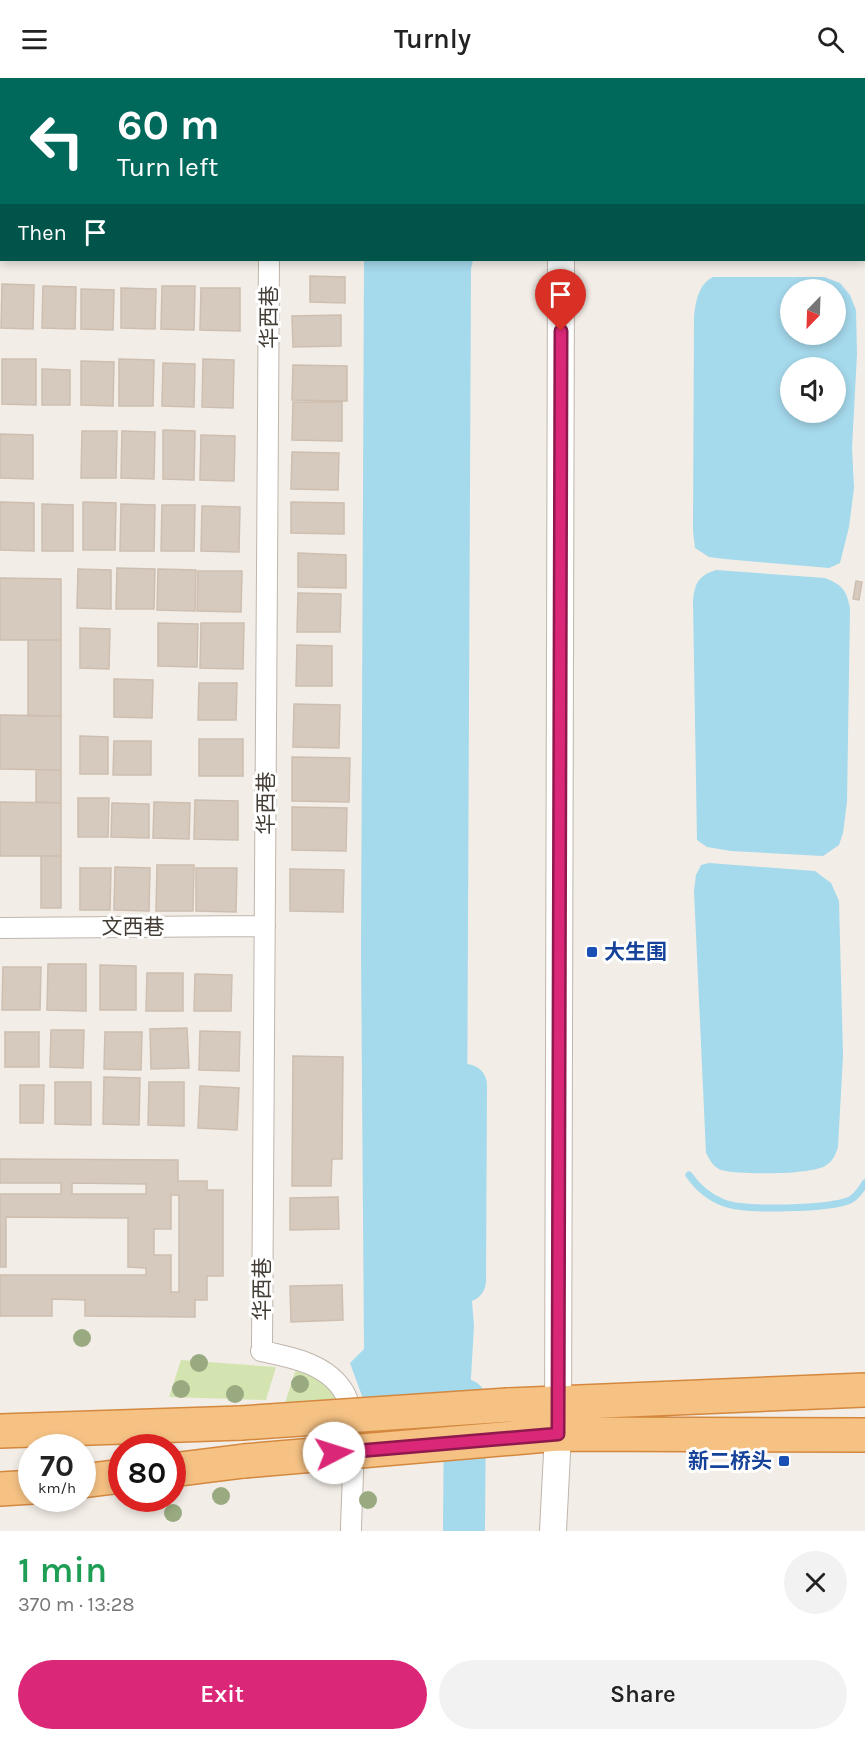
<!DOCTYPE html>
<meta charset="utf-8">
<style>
:root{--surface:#fff;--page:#f2f2f2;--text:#222;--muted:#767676;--accent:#db2777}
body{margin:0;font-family:Karla,"Noto Sans SC",sans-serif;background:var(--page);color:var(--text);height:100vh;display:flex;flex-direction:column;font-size:22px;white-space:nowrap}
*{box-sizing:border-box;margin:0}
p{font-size:20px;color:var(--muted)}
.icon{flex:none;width:33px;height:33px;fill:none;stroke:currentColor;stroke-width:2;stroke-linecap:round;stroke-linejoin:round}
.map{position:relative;height:1453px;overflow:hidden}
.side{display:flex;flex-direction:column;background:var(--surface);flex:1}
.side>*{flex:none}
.banner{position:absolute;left:0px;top:0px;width:866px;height:183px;box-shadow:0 3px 9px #0003;background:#00695c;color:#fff;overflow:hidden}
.needle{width:39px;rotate:203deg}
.tools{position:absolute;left:780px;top:201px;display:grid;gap:12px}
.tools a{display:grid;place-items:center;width:66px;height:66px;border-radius:50%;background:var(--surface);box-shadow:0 3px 9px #0003;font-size:30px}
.speed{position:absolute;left:18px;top:1356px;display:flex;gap:12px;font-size:30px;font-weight:700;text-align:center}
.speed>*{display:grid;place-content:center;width:78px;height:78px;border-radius:50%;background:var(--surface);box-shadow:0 3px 9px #0003;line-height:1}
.speed small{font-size:15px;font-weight:400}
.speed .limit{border:9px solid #d22;background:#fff;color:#111}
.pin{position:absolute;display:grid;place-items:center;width:51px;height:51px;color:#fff;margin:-62px -26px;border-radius:50% 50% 50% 0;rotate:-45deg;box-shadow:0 0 6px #0007}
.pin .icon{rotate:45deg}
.me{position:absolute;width:66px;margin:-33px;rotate:85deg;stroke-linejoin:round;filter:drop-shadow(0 0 4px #0008)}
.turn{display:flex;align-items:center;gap:21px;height:126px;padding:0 18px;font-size:27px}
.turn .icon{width:78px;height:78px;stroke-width:2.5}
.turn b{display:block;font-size:42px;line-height:51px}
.then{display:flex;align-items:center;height:57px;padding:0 18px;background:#0003;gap:12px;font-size:22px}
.round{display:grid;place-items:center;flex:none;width:63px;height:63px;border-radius:32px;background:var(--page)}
.summary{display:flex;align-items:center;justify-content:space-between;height:102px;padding:0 18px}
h1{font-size:36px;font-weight:600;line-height:45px;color:#1e9e55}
.button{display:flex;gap:12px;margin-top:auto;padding:12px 18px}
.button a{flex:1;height:69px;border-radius:36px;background:var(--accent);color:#fff;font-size:24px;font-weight:600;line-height:69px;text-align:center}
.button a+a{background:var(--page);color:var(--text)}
header{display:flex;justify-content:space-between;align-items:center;height:78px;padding:0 18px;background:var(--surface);font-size:27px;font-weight:600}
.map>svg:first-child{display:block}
.green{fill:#d4e4b1}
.water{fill:#a5d9ec;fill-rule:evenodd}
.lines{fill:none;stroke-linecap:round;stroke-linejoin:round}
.stream{stroke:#a5d9ec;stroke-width:7}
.river{stroke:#a5d9ec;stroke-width:42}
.building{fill:#d6cabf;stroke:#cdbeb0;stroke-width:1.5;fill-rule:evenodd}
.minor-casing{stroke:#c0b6ac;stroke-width:22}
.tertiary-casing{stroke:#c0b6ac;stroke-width:28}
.trunk-casing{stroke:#d4883e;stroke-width:36}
.minor{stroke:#fff;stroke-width:20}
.tertiary{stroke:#fff;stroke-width:26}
.trunk{stroke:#f6c284;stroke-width:33}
.trunk-bridge-casing{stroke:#d4883e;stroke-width:36;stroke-linecap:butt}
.trunk-bridge{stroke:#f6c284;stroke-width:33}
.tree{fill:#99aa80}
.route-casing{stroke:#8e194d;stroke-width:15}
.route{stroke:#db2777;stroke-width:10}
.transit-dot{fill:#1a4fb4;stroke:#fff;stroke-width:2}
.labels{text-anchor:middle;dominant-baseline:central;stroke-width:6;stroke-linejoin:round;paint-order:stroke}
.street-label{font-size:21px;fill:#443d36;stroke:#fff}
.transit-label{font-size:21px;font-weight:bold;fill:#164399;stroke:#fff;text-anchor:start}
</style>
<header><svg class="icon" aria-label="menu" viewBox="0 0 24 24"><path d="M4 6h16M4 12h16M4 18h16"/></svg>Turnly<svg class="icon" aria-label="search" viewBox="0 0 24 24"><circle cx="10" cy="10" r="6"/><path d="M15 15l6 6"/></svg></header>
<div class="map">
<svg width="865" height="1453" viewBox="0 0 865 1453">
<rect width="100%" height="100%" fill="#f2ede6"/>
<path class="green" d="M181 1282 276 1289 266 1322 169 1319Z
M296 1291 331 1307 340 1328 285 1325Z"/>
<path class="water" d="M364 182H473L471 191 467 1063 460 1076 474 1248 469 1333 370 1340 350 1285 364 1271 361 873Z
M713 199H824L840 205 850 217 856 232 857 276 852 370 854 410 849 449 840 485 829 490 725 481 709 479 695 470 693 453 694 241C695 226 698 206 713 199ZM790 212H836V256H790ZM790 290H836V334H790Z
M716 492 825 500C842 507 846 511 850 530L847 724 843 755 839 767 823 778 731 773 707 769 697 762 693 523C695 505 698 498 716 492Z
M709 785 815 793 831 805 839 823 843 978 838 1069C835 1078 833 1083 825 1088 810 1097 739 1097 721 1092 713 1089 710 1082 706 1075L694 813 696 797 701 787Z"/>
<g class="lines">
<path class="stream" d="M689 1097C698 1110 708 1119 724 1125 745 1133 829 1131 850 1122 857 1118 861 1112 865 1105"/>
<path class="river" d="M465 1203 466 1007
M464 1453 465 1322"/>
</g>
<path class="building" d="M310 198 345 199V225L310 224Z
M2 206 34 207 33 251 1 250Z
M43 208 76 209 75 251 42 250Z
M162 208H195L194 252 161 251Z
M121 210 156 211 155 251 121 250Z
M201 210H240V253L200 252Z
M81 211 114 212 113 252 81 251Z
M341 237V268L293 269 292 238Z
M2 281H36V327L2 326Z
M119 281 154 282 153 328H119Z
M203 281 234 282 233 330 202 329Z
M81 283 114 284 113 328 81 327Z
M163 285 195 286 194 329 162 328Z
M293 287 347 288V323L292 322Z
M42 291 70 292V327H42Z
M293 324H342V363L292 362Z
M163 352 195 353 194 402 163 401Z
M82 353H117L116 400H81Z
M122 353 155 354 154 401 121 400Z
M0 356 33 357V401L0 400Z
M201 357 235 358 234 403 200 402Z
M292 374 339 375 338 412 291 411Z
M0 424 34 425V473L0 472Z
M83 424 116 425 115 472H83Z
M291 424 344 425V456L291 455Z
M42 426 73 427V473H42Z
M121 426 155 427 154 473H120Z
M162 427H195L194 473H161Z
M202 428 240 429 239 474 201 473Z
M298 475 346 477V510L298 509Z
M117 490 155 491 154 531H116Z
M78 491 111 492V531L77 530Z
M158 491 196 492 195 533 157 532Z
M198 493H242L241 534 197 533Z
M0 500 61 501V562H0Z
M856 503 862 504 859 522 853 521Z
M298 515 341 516 340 554H297Z
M158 545 198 546 197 589 158 588Z
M201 545H244L243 591 200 590Z
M80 550 110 551 109 591 80 590Z
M28 562H61V638H28Z
M297 567 332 568V608H296Z
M114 601 153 602 152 640 114 639Z
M199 605H237L236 642H198Z
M294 626 340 627 339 670 293 669Z
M0 637 61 638V692L0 691Z
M80 658 108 659V696H80Z
M199 661H243V698H199Z
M114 663H151V697H113Z
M292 679 350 680 349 724 292 723Z
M36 692H61V725L36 724Z
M78 720H109L108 759H78Z
M195 722 238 723V762L194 761Z
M0 724 61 725V778H0Z
M154 724 190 725 189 761 153 760Z
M112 725 149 726V760L111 759Z
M292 729 347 730 346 773 292 772Z
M41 778H61V830H41Z
M157 787H194L193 833H156Z
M115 789 150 790 149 833 114 832Z
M80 790H111L110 832H80Z
M196 790H237L236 834 196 833Z
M290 791 344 792 343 834 290 833Z
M48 886H86V933L47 932Z
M100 887 136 888V932H100Z
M3 889H41L40 932H2Z
M147 895H183V933H146Z
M195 896 232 897 231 933H194Z
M187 950 189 990 151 991 150 951Z
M51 952H84L83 990 50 989Z
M200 953 240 954 239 993 199 992Z
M5 954H39V989H5Z
M105 954H142L141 992 104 991Z
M293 978 343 979 342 1081H332L331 1108H292Z
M104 999 140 1000 139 1047 103 1046Z
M55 1004H91V1047L55 1046Z
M149 1004H184V1048L148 1047Z
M20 1007H44L43 1045H20Z
M200 1008 239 1010 237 1052 198 1050Z
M0 1081 178 1082V1103H207V1112H223V1198H207V1222H195V1239L85 1238V1222L52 1221V1238H0V1197H146V1190L128 1189V1140L6 1139V1189H0V1116H61V1105H0ZM72 1105 146 1106V1116H72ZM171 1117H179V1214H171V1177H154V1151H171Z
M338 1119 339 1151 290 1152V1120Z
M342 1207 343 1242 291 1244 290 1208Z"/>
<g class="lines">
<defs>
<path id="minor" d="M309 2V0
M864 19H865
M0 88H2
M0 850 265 848
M262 1268 269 182
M261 1273C291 1279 329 1286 345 1316 359 1342 351 1421 351 1453"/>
<path id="tertiary" d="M561 2V0
M553 1453 558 1356 561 182"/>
<path id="trunk" d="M508 1327 865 1312
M0 1353 241 1345
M513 1360 558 1356 865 1357
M172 1392 244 1383
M82 1403 122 1398
M0 1411 32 1409"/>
</defs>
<use href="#minor" class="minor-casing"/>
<use href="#tertiary" class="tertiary-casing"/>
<use href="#trunk" class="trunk-casing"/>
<use href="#minor" class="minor"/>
<use href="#tertiary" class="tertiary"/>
<use href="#trunk" class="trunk"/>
<defs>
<path id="trunk-bridge" d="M241 1345 508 1327
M244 1383 513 1360"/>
</defs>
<use href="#trunk-bridge" class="trunk-bridge-casing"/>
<use href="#trunk-bridge" class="trunk-bridge"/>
</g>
<g class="tree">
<circle cx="82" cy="1260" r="9"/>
<circle cx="199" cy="1285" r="9"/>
<circle cx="300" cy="1306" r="9"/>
<circle cx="181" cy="1311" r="9"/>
<circle cx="235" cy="1316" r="9"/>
<circle cx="221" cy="1418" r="9"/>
<circle cx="368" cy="1422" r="9"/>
<circle cx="173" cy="1435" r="9"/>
</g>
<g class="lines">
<defs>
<path id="route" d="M334 1375 558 1356 561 253"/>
</defs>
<use href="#route" class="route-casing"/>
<use href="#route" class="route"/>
</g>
<g class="transit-dot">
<rect x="586" y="868" width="12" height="12" rx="3"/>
<rect x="778" y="1377" width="12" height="12" rx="3"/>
</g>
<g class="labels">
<g class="street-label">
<text transform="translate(269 239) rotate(-90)">华西巷</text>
<text transform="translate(266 725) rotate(-90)">华西巷</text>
<text x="133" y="849">文西巷</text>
<text transform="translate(262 1211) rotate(-90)">华西巷</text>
</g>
<g class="transit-label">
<text x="604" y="874">大生围</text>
<text x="772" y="1383" text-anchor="end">新二桥头</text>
</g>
</g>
</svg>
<div class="tools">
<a><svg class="needle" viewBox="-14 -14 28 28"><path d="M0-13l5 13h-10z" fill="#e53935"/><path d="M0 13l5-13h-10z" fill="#767676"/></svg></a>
<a><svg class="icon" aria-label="sound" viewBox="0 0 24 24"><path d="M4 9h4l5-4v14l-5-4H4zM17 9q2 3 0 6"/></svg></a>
</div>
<div class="speed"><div>70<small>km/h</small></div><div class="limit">80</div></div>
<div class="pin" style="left:561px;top:253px;background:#d93025"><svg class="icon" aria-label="arrive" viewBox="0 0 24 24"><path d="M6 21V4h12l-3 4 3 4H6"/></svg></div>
<svg class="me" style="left:334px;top:1375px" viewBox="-20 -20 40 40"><circle r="19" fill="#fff"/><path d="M0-13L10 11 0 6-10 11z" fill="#db2777"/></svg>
<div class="banner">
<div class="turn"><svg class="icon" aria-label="left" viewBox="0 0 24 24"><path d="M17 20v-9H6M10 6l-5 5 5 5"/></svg><div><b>60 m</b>Turn left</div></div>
<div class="then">Then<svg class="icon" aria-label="arrive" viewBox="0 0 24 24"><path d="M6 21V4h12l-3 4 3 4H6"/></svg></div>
</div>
</div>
<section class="side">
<div class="summary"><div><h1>1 min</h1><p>370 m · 13:28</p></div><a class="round"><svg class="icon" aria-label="close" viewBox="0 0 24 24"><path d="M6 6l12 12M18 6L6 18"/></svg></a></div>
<div class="button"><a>Exit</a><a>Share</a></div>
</section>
